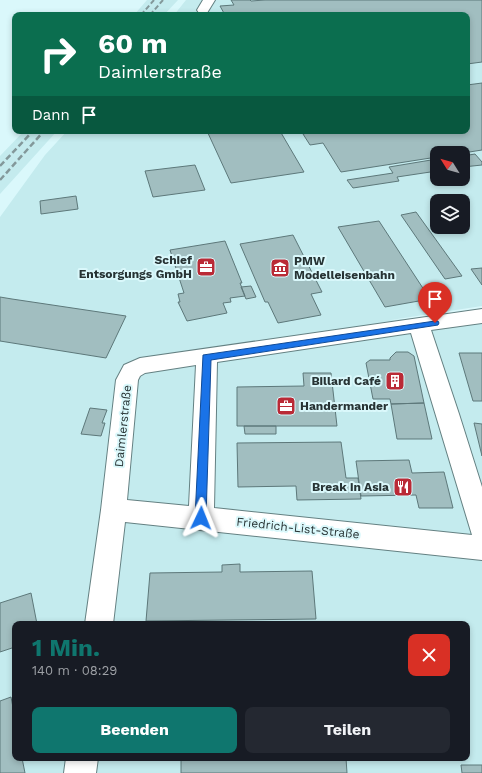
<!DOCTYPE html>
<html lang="de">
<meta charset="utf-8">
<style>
:root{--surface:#171b24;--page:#242831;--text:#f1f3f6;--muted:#9ea1a6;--accent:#0f766e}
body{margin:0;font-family:"Work Sans",sans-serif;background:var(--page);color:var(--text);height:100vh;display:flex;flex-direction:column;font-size:15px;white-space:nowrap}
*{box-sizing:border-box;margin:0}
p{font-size:13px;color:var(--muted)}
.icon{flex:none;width:22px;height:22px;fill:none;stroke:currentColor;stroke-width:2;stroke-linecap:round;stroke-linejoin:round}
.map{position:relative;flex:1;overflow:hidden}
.panel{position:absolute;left:12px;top:621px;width:458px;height:140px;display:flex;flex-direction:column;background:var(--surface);border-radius:8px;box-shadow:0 2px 6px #0003}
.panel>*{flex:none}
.guide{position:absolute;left:12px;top:12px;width:458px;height:122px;border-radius:8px;box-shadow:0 2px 6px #0003;background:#0b6e4f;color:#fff;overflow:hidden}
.needle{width:26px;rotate:307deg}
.buttons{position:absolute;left:430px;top:146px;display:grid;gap:8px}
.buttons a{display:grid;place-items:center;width:40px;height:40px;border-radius:8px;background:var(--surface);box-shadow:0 2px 6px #0003;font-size:20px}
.pin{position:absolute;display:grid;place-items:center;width:34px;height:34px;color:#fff;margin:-41px -17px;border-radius:50% 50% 50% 0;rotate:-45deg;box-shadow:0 0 4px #0007}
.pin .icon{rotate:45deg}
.me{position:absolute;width:44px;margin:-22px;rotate:2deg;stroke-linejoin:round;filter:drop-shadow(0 0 3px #0008)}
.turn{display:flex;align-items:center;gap:14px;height:84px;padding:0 20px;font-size:18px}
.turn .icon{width:52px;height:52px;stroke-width:2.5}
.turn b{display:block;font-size:28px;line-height:34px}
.then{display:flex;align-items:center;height:38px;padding:0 20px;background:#0003;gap:8px;font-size:15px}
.round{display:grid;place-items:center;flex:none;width:42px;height:42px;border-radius:8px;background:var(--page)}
.summary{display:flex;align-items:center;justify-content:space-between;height:68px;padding:0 20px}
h1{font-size:24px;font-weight:700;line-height:30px;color:var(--accent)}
.button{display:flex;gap:8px;margin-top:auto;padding:8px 20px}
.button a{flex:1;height:46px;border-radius:8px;background:var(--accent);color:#fff;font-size:16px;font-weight:700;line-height:46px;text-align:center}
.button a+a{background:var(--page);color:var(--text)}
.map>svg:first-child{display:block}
.built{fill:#c4ebee;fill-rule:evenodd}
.building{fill:#a1bec0;stroke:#5d787a}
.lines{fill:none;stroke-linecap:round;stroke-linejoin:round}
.minor-casing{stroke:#648082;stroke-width:2}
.minor{fill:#fff;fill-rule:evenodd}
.rail-far1{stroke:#83989a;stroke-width:2;stroke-dasharray:5 2.5;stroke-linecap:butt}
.rail{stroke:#83989a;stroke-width:2.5;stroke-dasharray:6 3;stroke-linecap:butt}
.route{fill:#1a73e8;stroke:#114b97}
.labels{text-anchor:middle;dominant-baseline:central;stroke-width:4;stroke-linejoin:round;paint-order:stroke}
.poi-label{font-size:12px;font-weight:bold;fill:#273334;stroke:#daf8fb;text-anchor:end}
.street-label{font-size:12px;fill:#273334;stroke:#daf8fb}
</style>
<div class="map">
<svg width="482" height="773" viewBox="0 0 482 773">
<rect width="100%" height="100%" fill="#daf8fb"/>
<path class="built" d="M147 0H178L164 15H134Z
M186 0H482V306L391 320 482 313V773H0V217L45 155 67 131H467V15H174ZM437 153H463V179H437ZM437 201H463V227H437ZM15 624H467V758H15Z
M24 131H57L0 194V156Z"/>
<path class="building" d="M231 0H250L251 1 265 0H482V62L467 64V15H241L240 13 225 15 220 6 234 5Z
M482 83V150L463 153H437V157L341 172 323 143 310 145 303 134 316 131H467V85Z
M207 131H280L304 172 231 183Z
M475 154 482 162V165L463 167V156Z
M437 159V171L397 177 399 181 353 188 347 180 393 173 389 167Z
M195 165 205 190 153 197 145 171Z
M76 196 78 209 41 214 40 201Z
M416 212 462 276 445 279 401 215Z
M379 221 430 299 385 307 338 227Z
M293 235 322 292 311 294 321 315 278 323 268 302H265L240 244Z
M225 241 242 283H240L245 296 230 298 231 302 223 303 227 313 187 321 178 302H180L178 294 184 293 170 250Z
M482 268V285L471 269Z
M251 286 256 297 246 299 241 287Z
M0 297 12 299 126 316 106 358 0 341Z
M396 352H408L414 356 424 403 391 404 390 399H373L366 363 370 360H390V358Z
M459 353H482V401H473Z
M303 373H331L337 426H237V387L304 386Z
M424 403 432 439H397L391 404Z
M90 408 107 410 102 423H105L101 436 81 434Z
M474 423 482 424V456Z
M244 426H276V434H245Z
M341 442 346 478H358L361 499 297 500 296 486 238 487 237 443Z
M409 460 412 473 444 472 453 508H419L416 495 361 496 356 461Z
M240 564V572L312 571 316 619 146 621 150 573 222 572V565Z
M31 593 37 624H15V647L0 652V603Z
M11 697 15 718V758H22L25 773H0V701Z
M181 758H346L347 773H181Z
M461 765H482V773H462Z"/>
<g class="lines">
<defs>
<path id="minor" d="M203 0H215L207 13H199L197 10Z
M482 309V323L431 330 459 414 482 487V560L125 522 113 624H85L101 510 116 380 124 365 140 358ZM411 333 472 535 214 508 217 362ZM196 365 189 506 127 500 138 380 140 376 145 373Z
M66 758H98L96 773H64Z"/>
</defs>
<use href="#minor" class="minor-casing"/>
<use href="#minor" class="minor"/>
<path class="rail-far1" d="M141 15 154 0
M150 15 163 0"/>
<path class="rail" d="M0 166 33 131
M0 180 44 131"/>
</g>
<path class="route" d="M435 321H438L439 323 438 325 211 360 206 518 204 521 201 522 197 521 195 518 203 355Z"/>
<defs>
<symbol id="office-square" viewBox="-11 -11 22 22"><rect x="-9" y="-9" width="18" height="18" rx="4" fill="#ba2a36" stroke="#daf8fb"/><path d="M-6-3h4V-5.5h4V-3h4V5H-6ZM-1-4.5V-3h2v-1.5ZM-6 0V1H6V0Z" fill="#fff"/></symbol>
<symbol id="museum-square" viewBox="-11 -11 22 22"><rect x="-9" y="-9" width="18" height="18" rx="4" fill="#ba2a36" stroke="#daf8fb"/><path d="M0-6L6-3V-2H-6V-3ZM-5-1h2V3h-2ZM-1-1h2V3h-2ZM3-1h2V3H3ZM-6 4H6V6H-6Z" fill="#fff"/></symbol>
<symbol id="building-square" viewBox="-11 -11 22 22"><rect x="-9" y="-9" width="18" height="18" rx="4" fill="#ba2a36" stroke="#daf8fb"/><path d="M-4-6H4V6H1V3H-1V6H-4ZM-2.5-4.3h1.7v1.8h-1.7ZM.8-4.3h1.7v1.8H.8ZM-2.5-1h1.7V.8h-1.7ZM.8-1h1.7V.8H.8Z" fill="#fff"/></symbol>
<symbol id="restaurant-square" viewBox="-11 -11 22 22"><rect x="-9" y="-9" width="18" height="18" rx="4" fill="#ba2a36" stroke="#daf8fb"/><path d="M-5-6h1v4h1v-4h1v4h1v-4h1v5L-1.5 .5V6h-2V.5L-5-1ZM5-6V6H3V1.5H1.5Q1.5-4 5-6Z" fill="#fff"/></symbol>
</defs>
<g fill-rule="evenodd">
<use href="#office-square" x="195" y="256" width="22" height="22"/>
<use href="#museum-square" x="269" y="257" width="22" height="22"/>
<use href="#building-square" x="384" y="370" width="22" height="22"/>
<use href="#office-square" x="275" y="395" width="22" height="22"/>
<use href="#restaurant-square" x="392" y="476" width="22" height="22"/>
</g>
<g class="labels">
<g class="poi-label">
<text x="192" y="260">Schief<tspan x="192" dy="14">Entsorgungs GmbH</tspan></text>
<text x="294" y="261" text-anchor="start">PMW<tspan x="294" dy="14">Modelleisenbahn</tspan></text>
<text x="381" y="381">Billard Café</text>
<text x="300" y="406" text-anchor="start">Handermander</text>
<text x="389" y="487">Break in Asia</text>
</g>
<g class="street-label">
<text transform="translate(123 426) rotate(-84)">Daimlerstraße</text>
<text transform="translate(298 528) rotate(6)">Friedrich-List-Straße</text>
</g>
</g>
</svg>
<div class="buttons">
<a><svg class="needle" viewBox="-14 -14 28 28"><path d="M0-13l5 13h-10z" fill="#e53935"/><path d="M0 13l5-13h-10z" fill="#9ea1a6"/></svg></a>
<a><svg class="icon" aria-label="layers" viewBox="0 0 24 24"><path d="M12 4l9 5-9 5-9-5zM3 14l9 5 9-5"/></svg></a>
</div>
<div class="pin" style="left:435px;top:323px;background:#d93025"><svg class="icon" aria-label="arrive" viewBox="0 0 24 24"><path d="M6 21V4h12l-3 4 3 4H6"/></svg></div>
<svg class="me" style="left:201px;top:518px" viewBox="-20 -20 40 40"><path d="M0-17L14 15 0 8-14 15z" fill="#1a73e8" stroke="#fff" stroke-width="4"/></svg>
<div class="guide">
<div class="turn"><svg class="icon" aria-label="right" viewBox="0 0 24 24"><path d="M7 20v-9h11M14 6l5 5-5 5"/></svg><div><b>60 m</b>Daimlerstraße</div></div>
<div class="then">Dann<svg class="icon" aria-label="arrive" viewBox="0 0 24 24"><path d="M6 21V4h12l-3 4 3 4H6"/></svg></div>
</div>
<section class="panel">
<div class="summary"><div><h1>1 Min.</h1><p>140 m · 08:29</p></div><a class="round" style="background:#d93025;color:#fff"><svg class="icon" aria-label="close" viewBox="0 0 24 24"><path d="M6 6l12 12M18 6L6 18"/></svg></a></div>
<div class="button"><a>Beenden</a><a>Teilen</a></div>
</section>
</div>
